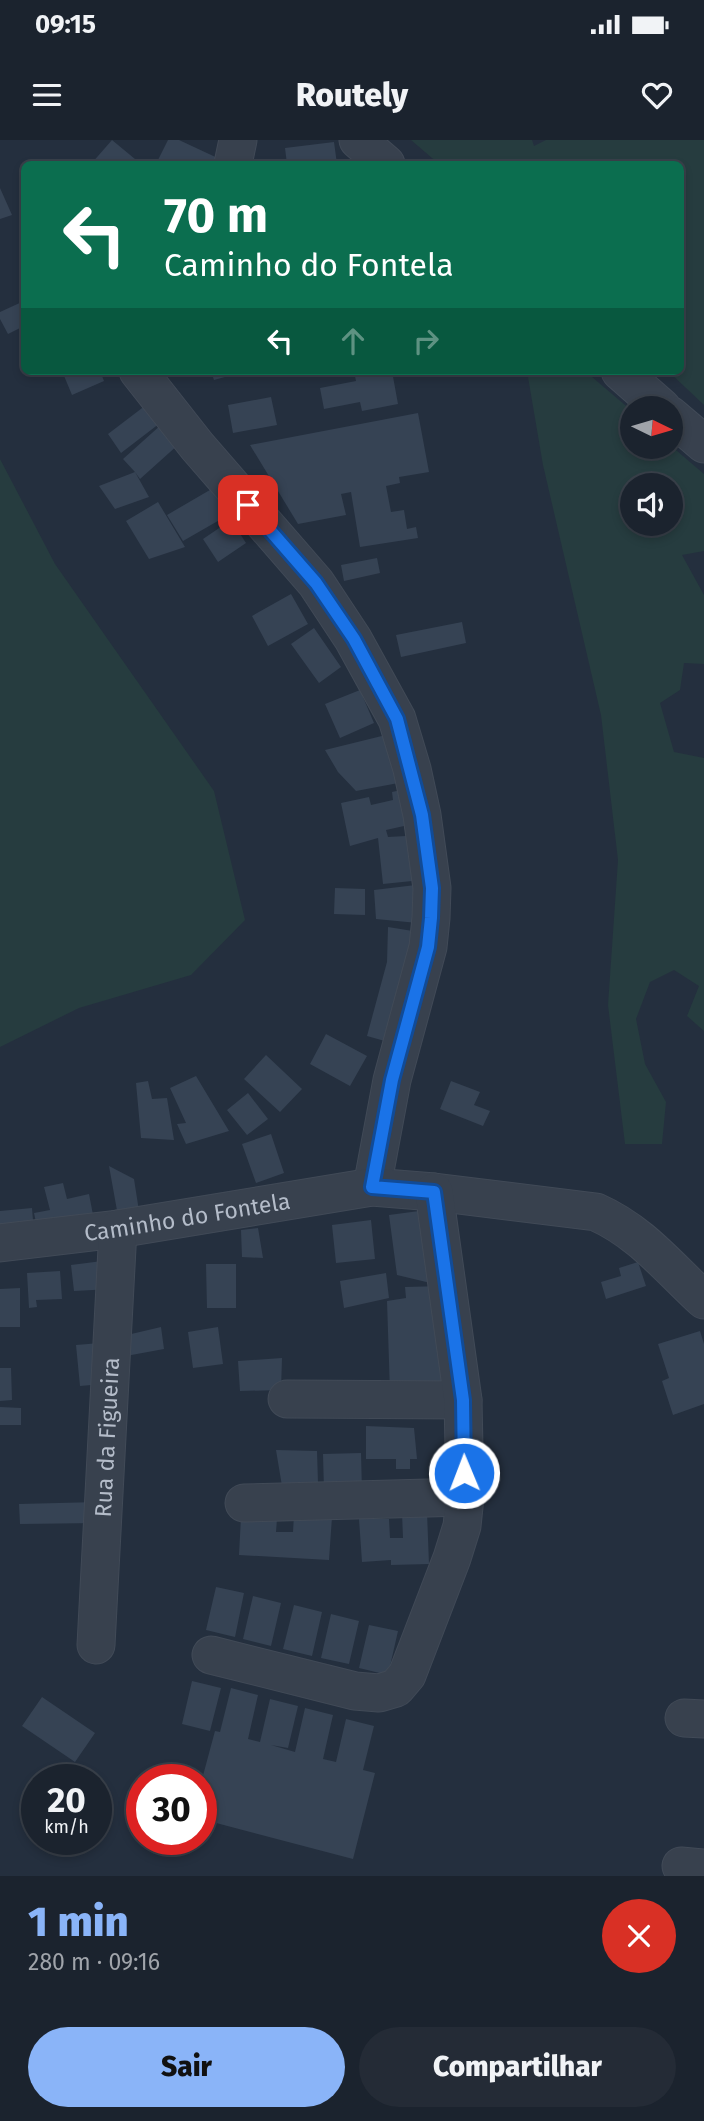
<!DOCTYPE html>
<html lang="pt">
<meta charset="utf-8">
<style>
:root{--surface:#1b232e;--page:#242b36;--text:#f1f3f6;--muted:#a0a4aa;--line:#39404a;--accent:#8ab4f8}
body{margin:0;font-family:"Fira Sans",sans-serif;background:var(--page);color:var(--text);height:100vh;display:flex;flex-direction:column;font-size:26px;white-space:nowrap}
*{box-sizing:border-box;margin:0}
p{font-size:23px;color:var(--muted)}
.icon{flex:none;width:38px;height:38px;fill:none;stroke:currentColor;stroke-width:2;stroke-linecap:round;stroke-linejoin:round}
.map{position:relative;height:1736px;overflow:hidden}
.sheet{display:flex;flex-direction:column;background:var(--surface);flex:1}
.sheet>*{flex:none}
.top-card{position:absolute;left:21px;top:21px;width:663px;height:214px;border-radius:10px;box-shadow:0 4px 10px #0003,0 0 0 2px var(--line);background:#0b6e4f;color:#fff;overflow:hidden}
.needle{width:46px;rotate:95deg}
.tools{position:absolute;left:620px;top:256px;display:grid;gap:14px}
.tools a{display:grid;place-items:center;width:63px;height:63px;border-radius:50%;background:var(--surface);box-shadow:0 4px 10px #0003,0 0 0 2px var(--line);font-size:35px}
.speed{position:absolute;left:21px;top:1624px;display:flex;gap:14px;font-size:35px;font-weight:700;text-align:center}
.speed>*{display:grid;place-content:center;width:91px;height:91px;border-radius:50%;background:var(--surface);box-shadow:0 4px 10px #0003,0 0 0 2px var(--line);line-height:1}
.speed small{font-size:18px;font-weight:400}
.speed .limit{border:10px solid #d22;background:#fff;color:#111}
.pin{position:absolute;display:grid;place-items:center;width:60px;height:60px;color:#fff;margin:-30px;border-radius:14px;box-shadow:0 4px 10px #0006}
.me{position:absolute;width:77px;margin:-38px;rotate:359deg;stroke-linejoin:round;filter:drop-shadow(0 0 5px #0008)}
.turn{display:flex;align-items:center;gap:24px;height:147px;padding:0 28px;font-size:32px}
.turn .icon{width:91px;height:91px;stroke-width:2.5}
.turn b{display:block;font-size:49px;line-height:60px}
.lanes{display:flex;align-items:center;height:66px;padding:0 28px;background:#0003;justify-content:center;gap:35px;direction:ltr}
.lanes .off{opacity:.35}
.round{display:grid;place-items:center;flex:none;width:74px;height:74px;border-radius:37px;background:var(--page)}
.head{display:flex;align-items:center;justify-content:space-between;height:119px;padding:0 28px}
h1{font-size:42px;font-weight:800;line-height:52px;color:var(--accent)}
.cta{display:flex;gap:14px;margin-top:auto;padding:14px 28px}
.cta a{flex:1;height:80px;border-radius:42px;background:var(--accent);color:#111;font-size:28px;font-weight:800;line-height:80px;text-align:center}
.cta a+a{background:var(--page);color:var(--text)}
.status{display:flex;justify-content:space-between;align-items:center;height:49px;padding:0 35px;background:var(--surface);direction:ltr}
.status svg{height:19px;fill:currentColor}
header{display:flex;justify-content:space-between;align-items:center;height:91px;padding:0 28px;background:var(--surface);font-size:32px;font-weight:800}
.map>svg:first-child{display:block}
.green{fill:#263c3f;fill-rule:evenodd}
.building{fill:#364354;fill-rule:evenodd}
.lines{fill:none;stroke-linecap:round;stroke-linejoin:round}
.minor-casing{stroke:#414a57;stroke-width:39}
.minor{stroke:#38414e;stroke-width:37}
.route-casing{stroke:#114b97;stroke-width:18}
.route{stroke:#1a73e8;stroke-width:12}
.labels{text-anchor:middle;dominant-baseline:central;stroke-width:7;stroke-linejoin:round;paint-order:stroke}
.street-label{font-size:23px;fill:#b4bcc9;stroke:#1d2633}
</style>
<div class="status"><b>09:15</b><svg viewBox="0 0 49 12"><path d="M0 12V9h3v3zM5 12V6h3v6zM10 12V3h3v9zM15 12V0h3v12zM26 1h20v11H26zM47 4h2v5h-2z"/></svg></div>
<header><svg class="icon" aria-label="menu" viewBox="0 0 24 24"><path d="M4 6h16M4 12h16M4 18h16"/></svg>Routely<svg class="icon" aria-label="heart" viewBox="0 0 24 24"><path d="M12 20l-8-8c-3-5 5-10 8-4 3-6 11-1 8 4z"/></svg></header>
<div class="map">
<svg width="704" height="1736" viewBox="0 0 704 1736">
<rect width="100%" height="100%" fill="#242f3e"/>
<path class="green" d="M411 0H532L534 6 546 0H704V265L668 231H681V24H439Z
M527 231H585L632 271V306H670V305L704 334V411L682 415 704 455V524L684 523 680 550 660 563 674 612 704 618V891L687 876 699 846 674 830 650 842 636 879 645 924 666 962 662 1004H625L608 865 618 720 601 575 543 325ZM632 345H670V383H632Z
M0 319 55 424 214 651 245 780 191 835 79 868 0 907Z"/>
<path class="building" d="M112 0 141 24H91Z
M168 0H179L224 21 222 24H156Z
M334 2 337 24H287L285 8Z
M0 48 12 75 0 79Z
M24 161V186L8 194 0 179V172Z
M62 231H100L104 241 72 255Z
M211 231H243V232L214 240Z
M381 231H392L398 264 362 271 360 262 324 269 320 248 356 241 355 236Z
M271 257 277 285 233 293 228 265Z
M150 262 164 280 121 313 108 294Z
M418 273 429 332 399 337 400 343 386 346 391 372 404 370 407 389 416 387 418 398 360 407 351 352 341 354 346 375 298 384 250 305Z
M162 284 179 304 140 339 135 332 149 357 115 369 99 346 135 332 123 319Z
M215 347 230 374 183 401 167 375Z
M158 362 185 407 149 419 126 381Z
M231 380 246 403 218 422 203 399Z
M377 418 380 433 344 441 341 425Z
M291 454 308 484 268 506 252 476Z
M462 482 466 503 401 517 396 495Z
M314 488 341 527 319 543 291 504Z
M360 550 374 583 340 598 325 564Z
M398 592 409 641 356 651 338 632 325 610Z
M410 648 422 740 383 744 378 698 350 706 341 663 369 657 371 665 393 660 392 652ZM404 686 406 696 388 697 386 690Z
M424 744 428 784 376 779 374 750Z
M335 748 365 749V775L334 774Z
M388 787 419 792 399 905 367 896 387 822Z
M326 894 367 916 350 946 310 924Z
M266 915 302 949 280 972 244 939Z
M196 936 229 991 186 1004 177 984 186 983 170 948Z
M148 941 152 959 167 958 174 1000 141 998 136 943Z
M451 941 480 952 474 965 490 971 483 986 440 969Z
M248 953 268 979 247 995 227 970Z
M271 994 284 1033 256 1043 242 1004Z
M109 1026 134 1039 139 1071 118 1076Z
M63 1043 67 1059 89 1054 94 1080 38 1092 34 1073 50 1070 44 1047Z
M32 1068 34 1093 0 1096V1071Z
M419 1071 443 1146 397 1135 389 1075Z
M371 1080 375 1119 336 1123 332 1085Z
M258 1088 263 1118 242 1117 241 1090Z
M110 1120 112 1149 74 1151 71 1125Z
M638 1122 646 1146 606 1159 601 1142 621 1136 619 1128Z
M206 1124H236V1168H207Z
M60 1131 62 1159 36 1160 37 1167 29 1168 27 1133Z
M386 1133 389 1158 344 1168 340 1141Z
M443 1146 450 1250 390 1252 387 1161 406 1158 405 1147Z
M20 1148V1187H0V1149Z
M161 1187 164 1209 126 1216 127 1195Z
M218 1187 223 1224 193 1228 188 1192Z
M700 1191 704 1204V1264L673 1275 662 1241 669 1238 658 1204Z
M100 1203 103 1244 80 1246 76 1205Z
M282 1218 281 1250 240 1251 238 1221Z
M0 1228H11L12 1260 0 1261Z
M0 1267 21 1268V1285H0Z
M366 1286 414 1288 417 1319H410V1329H396V1319H366Z
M276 1310 317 1311 318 1343 282 1346Z
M361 1313 362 1351H324L323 1314Z
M98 1362V1383L20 1384 19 1364Z
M427 1372 429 1424 391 1425V1420L362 1422 359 1379H389L390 1398H403L402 1373Z
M294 1375 332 1377 329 1420 239 1415 241 1377 277 1379 276 1392H293Z
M216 1447 244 1453 235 1497 206 1490Z
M253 1456 281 1463 271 1506 243 1499Z
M294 1465 322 1472 312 1516 283 1509Z
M331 1474 359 1481 349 1524 321 1518Z
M369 1485 398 1491 388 1535 359 1528Z
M192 1541 221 1548 210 1591 182 1584Z
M231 1548 258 1555 248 1599 260 1602 270 1559 298 1566 288 1608 271 1605 295 1612 305 1568 333 1575 323 1619 336 1622 346 1579 374 1586 363 1630 375 1633 353 1719 201 1679V1643L215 1591 220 1592Z
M42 1557 95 1593 75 1622 22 1586Z"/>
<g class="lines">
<defs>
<g id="minor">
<path d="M358 0 386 24"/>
<path d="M233 24 238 0"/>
<path d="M138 231 197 306 316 443 353 499 397 579 412 629 422 675 432 748 431 778 428 807 392 940 372 1047"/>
<path d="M620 231 662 268"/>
<path d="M670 275 704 304"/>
<path id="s1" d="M0 1103 118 1089 372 1047 434 1052 596 1072C641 1092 668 1127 704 1160"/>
<path d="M287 1259 463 1260"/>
<path d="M244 1363 465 1357"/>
<path id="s2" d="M96 1505 118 1089"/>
<path d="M211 1515 355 1551 379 1553 396 1548 407 1535 452 1418 462 1386 465 1357 463 1260 434 1052"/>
<path d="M684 1578 704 1579"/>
<path d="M681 1726 704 1728"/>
</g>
</defs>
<use href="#minor" class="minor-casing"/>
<use href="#minor" class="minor"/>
</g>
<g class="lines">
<defs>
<path id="route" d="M248 365 316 443 354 499 397 579 422 675 432 748 431 778 428 807 392 940 372 1047 434 1052 463 1260 464 1333"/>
</defs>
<use href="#route" class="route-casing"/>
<use href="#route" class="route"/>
</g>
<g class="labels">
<g class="street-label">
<text stroke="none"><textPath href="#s1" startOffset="189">Caminho do Fontela</textPath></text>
<text stroke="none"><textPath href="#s2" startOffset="208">Rua da Figueira</textPath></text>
</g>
</g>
</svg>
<div class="tools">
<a><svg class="needle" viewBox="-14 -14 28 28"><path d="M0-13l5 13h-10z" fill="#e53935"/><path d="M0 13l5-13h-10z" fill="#a0a4aa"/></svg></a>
<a><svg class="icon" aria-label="sound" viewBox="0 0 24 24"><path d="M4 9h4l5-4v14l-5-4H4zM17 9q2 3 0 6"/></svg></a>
</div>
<div class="speed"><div>20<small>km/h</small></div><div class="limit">30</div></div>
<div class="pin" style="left:248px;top:365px;background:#d93025"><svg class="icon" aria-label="arrive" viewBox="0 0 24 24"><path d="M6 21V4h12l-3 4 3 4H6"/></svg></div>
<svg class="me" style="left:464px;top:1333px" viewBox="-20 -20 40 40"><circle r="17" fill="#1a73e8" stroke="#fff" stroke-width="3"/><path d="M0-11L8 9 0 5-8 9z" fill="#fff"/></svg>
<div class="top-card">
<div class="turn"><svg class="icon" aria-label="left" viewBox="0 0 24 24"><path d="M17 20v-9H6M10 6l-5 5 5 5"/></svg><div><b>70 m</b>Caminho do Fontela</div></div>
<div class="lanes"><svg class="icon" aria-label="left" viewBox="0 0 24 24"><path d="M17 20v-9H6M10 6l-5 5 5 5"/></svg><svg class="icon off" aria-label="ahead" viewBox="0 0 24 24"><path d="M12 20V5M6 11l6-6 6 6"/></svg><svg class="icon off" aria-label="right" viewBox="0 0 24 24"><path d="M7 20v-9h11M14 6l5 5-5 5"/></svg></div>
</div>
</div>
<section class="sheet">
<div class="head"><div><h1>1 min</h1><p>280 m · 09:16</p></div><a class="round" style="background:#d93025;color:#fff"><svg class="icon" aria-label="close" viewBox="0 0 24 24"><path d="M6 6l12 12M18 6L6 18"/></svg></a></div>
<div class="cta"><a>Sair</a><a>Compartilhar</a></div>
</section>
